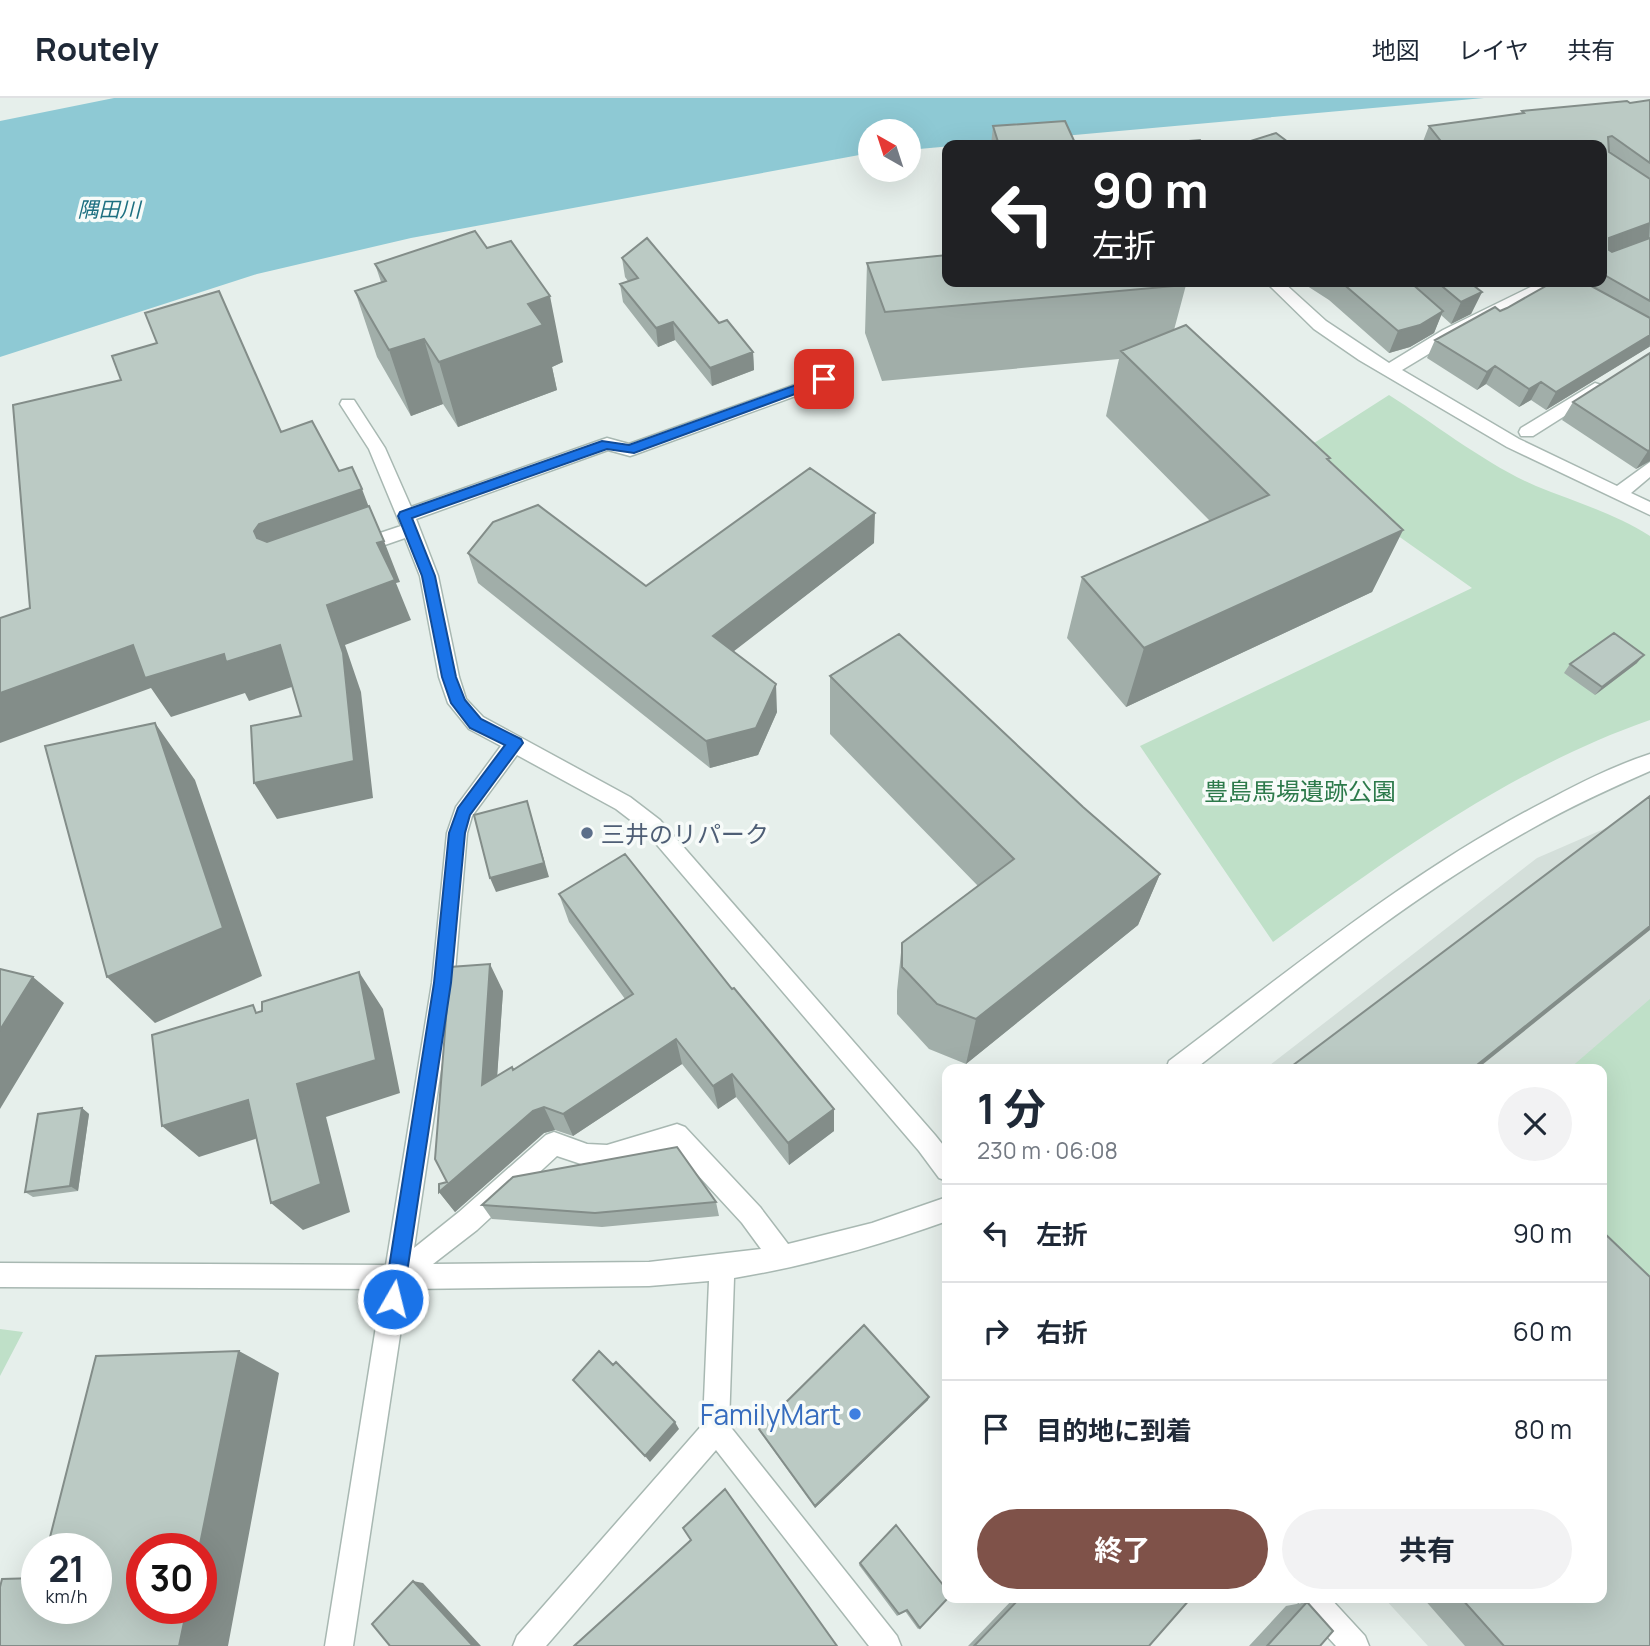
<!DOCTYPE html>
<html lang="ja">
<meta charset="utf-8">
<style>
:root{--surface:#fff;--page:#f2f2f3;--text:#1f2937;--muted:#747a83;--line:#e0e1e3;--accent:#7f5249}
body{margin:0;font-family:Manrope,"Noto Sans JP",sans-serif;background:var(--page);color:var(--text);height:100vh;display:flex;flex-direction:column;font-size:26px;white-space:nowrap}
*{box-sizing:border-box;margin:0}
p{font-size:23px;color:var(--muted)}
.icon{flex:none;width:38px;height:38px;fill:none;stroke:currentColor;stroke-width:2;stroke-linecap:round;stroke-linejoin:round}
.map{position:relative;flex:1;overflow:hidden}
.sheet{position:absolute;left:942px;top:966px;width:665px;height:539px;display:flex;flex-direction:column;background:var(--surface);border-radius:14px;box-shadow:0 7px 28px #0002}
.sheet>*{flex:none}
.guide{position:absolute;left:942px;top:42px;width:665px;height:147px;border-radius:14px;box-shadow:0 7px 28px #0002;background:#202124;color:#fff;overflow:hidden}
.needle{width:46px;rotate:321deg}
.buttons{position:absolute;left:858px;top:21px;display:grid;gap:14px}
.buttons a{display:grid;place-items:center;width:63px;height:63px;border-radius:50%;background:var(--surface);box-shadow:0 7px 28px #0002;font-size:35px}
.speed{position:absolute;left:21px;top:1435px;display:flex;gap:14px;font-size:35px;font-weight:700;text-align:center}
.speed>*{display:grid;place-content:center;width:91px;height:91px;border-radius:50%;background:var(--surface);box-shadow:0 7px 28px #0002;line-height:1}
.speed small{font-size:18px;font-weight:400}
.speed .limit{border:10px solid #d22;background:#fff;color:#111}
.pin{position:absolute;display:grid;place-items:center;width:60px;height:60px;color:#fff;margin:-30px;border-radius:14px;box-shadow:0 4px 10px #0006}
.me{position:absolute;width:77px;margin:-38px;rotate:8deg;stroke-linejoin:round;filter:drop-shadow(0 0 5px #0008)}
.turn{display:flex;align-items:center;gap:24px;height:147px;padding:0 35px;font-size:32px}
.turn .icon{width:91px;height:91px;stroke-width:2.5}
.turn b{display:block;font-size:49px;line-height:60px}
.round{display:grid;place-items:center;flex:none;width:74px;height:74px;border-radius:37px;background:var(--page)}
.headline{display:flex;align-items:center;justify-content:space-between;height:119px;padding:0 35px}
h1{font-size:42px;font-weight:700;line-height:52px}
.action{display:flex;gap:14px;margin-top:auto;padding:14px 35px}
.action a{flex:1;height:80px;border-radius:42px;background:var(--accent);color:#fff;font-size:28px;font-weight:700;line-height:80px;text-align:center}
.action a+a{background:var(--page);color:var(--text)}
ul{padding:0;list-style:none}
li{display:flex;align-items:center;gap:21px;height:98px;padding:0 35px;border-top:2px solid var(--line)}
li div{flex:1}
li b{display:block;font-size:26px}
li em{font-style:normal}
header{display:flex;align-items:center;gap:42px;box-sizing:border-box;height:98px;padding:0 35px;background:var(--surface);border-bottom:2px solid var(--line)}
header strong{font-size:33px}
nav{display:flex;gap:38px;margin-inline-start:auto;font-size:24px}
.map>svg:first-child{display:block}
.built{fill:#d4dfda}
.green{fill:#bfe0c8}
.water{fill:#8ec9d4}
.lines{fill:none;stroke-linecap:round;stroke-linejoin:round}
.minor-casing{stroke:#a8b8b2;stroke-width:3}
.minor{fill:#fff;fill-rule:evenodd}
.wall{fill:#a1aea9}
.shaded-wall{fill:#838d89}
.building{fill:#bbcac4;stroke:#838d89;stroke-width:2}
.route{fill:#1a73e8;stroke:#114b97;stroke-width:2}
.service-dot{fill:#5c6f8a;stroke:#f7fbf9;stroke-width:2.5}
.shop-dot{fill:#3f7fe0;stroke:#f7fbf9;stroke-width:2.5}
.labels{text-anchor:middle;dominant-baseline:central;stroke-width:7;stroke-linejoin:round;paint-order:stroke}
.far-water-label{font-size:21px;font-style:italic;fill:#1c6f80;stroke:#f7fbf9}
.park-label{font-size:24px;fill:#2d7a4b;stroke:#f7fbf9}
.service-label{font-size:24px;fill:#4e5e75;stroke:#f7fbf9;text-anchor:start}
.near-shop-label{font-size:28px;fill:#366cbe;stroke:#f7fbf9;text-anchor:end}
</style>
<header>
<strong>Routely</strong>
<nav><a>地図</a><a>レイヤ</a><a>共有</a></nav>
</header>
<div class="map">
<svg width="1650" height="1548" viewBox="0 0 1650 1548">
<rect width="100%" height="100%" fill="#e6efeb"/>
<path class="built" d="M1650 711V1500L1613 1548H1428L1384 1500H1601V971H1265L1537 760Z"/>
<path class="green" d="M1389 297C1435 326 1487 367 1536 388 1575 404 1614 415 1650 438V622C1512 670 1390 759 1273 844L1140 648 1472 490 1289 361Z
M1650 901V1189L1601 1142V971H1569Z
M0 1231 23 1234 0 1278Z"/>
<path class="water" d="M114 0H1484L908 52V33H870V55L411 140 257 176 0 259V23Z"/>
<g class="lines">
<defs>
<path id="minor" d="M1266 184H1283L1326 223 1389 265 1443 232 1541 184H1561L1558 187 1455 240 1402 272 1519 341 1617 388 1650 364V379L1631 395 1650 404V417L1507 349 1359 262 1314 231Z
M842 270 848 271 850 275 848 279 636 356 630 358 608 352 416 421 438 478 459 579 466 601 483 619 630 699 660 722 935 1037 947 1052V1083L939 1080 919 1053 646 734 616 711 517 657 472 718 467 735 454 885 414 1150 459 1114 546 1037 554 1034 587 1046 607 1047 677 1026 685 1029 760 1109 788 1146 872 1125 947 1099V1123C877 1148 807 1168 734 1180L729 1327 897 1538 901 1548H869L716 1352 546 1548H513L517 1538 703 1326 709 1183 649 1188 407 1191 353 1548H325L382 1191 0 1189V1165L386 1167 432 885 447 735 456 709 501 648 469 631 448 605 439 579 420 478 405 440 356 457 350 455 347 450 350 445 401 428 369 351 340 306 342 302H354L385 350 411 409 601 342 607 340 629 346ZM673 1050 742 1125 761 1151 649 1164 433 1166 477 1132 557 1058 587 1068 607 1069Z
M1595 285 1601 287 1603 291 1601 295 1533 338H1521L1519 334 1521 330Z
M1650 656V673C1609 691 1569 709 1531 731 1410 798 1303 887 1195 971H1166L1169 963C1290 872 1409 774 1544 704 1578 686 1613 668 1650 656Z
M1297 1500H1330L1365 1538 1369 1548H1336L1301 1510Z"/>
</defs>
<use href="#minor" class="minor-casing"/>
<use href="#minor" class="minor"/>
</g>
<path class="wall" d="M1650 2V140H1649L1612 154 1650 140V249H1649L1546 312 1531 302 1519 309 1486 286 1477 292 1427 260 1435 242 1507 210 1553 184H1601V47H1422V46L1429 28 1521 16 1522 13 1630 5Z
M993 28 1076 47H991Z
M622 160 719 225 753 254 754 272 712 288 675 242 658 249 623 204 620 186 628 183 625 179Z
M867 165 1186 187 1174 232 1330 360 1329 363 1403 432 1372 494 1126 609 1067 540 1082 479 1210 423 1106 318 1119 261 882 283 865 235Z
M375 166 563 264 552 269 557 292 458 329 443 306 411 318 377 259 355 193 381 184Z
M1301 184H1469L1482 194 1471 216 1451 226 1441 217 1434 235 1410 249 1389 255 1329 202Z
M1650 255V363L1636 371 1562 322 1573 304Z
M874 445 733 553 777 614 758 657 710 670 478 485 468 455 646 488Z
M1637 565 1595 597 1564 575 1570 566Z
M830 578 1083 709 1160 776 1138 827 966 966 929 951 897 916V893L902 845 978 788 830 636Z
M559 796 732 891 834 1011V1033L789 1067 736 999 718 1011 682 966 573 1038 555 1032 544 1035 455 1114 439 1094 447 1084 503 893 497 978 513 972 625 901 569 824Z
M82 1010 89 1016 78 1093 33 1099 25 1094Z
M716 1104 719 1118 602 1129 492 1121 482 1107Z
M928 1302 815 1410 760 1334 759 1331Z
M860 1465 947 1492 920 1530 918 1531 905 1513 897 1518 859 1467Z
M1014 1500H1191L1149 1548H968Z
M1423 1500H1601L1650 1548H1465Z
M1307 1504 1320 1548H1249L1286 1508Z"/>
<path class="shaded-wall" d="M1650 125 1649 140 1601 158 1609 140Z
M1482 194 1471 216 1451 226 1461 204Z
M550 198 563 264 552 269 557 292 458 329 439 264 528 206Z
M1443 213 1434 235 1410 249 1389 255 1398 233Z
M673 224 675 242 658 249 656 230Z
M1650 237V247L1649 249 1546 312 1556 294Z
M424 241 443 306 411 318 389 252Z
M753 254 754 272 712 288 710 270Z
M1495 268 1486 286 1477 292 1487 274Z
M1541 284 1531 302 1519 309 1529 291Z
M1650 352V363L1636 371 1648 353Z
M362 391 378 433 279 468 257 440 254 433 259 426Z
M875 415 874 445 716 567 713 538Z
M1403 432 1372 494 1126 609 1144 550Z
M384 443 400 484 396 485 411 522 345 547 361 594 373 700 277 721 254 685 354 663 327 507 377 445Z
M133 547 224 556 280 547 301 586 249 603 245 595 171 619 151 590 0 645V595Z
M1644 557 1637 565 1595 597 1602 589Z
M776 586 777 614 758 657 710 670 706 643Z
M155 625 195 682 262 878 155 925 107 879Z
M527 703 549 779 496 794 490 780Z
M1160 776 1138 827 966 966 976 921Z
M1650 828V832L1477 971H1472Z
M490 866 503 893 495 1010 482 987Z
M359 874 383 911 400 995 326 1019 350 1114 303 1132 271 1105 297 986Z
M33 879 64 905 0 1011V932Z
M676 941 682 966 573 1038 563 1016Z
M732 976 736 999 718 1011 713 988Z
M248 1002 280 1033 199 1059 162 1028Z
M544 1009 555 1032 544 1035 455 1114 439 1094 533 1013Z
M82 1010 89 1016 78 1093 70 1088Z
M834 1011V1033L789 1067 788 1045Z
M239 1253 279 1275 228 1548H179L187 1510H201V1451H199Z
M929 1299 928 1302 815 1410V1408Z
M675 1324 679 1331 650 1364 645 1358Z
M413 1483 423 1485 481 1548H473Z"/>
<path class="building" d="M1650 2V65L1612 38 1608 39 1609 54 1650 81V125L1609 140V152L1612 154 1650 140V203L1601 175V47H1444L1429 28 1524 15 1522 13 1627 3 1630 5Z
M1065 23 1076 47H999L993 28Z
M1276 35 1292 47H1238Z
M1200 42 1202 47H1152L1151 46Z
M475 133 487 150 511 143 550 198 528 206 543 227 439 264 424 241 389 252 355 193 386 183 375 166Z
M647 140 719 225 727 222 753 254 710 270 673 224 656 230 620 186 638 180 622 160Z
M947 157V184H1184L1186 187 885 214 867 165Z
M1341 184H1410L1443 213 1420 227 1398 233Z
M1437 184H1469L1482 194 1461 204Z
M1553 184H1584L1650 220V237L1556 294 1541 284 1529 291 1495 268 1487 274 1435 242 1495 209 1500 213 1507 210Z
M219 193 281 334 312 323 339 373 352 369 362 391 259 426 254 433 257 440 267 444 369 408 384 443 377 445 395 482 327 507 343 555 354 663 254 685 251 628 301 618 280 547 226 564 224 556 145 580 133 547 0 595V520L30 510 13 307 121 282 112 258 157 245 145 215Z
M1186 227 1330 360 1327 361 1403 432 1144 550 1082 479 1269 397 1121 253Z
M1650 255V352L1648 353 1573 304Z
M810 370 875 415 713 538 776 586 756 630 706 643 468 455 493 424 538 407 646 488Z
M1614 535 1644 557 1602 589 1570 566Z
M899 536 1083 709 1160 776 976 921 937 906 902 869V845L1014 761 830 578Z
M155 625 223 830 107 879 45 648Z
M1650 698V828L1472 971H1288Z
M527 703 544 765 490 780 474 717Z
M625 756 732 891 734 890 834 1011 788 1045 732 976 713 988 676 941 563 1016 544 1009 533 1013 439 1094V1086L447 1084 435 1061 450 869 490 866 482 987 512 969 513 972 633 896 559 796Z
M0 871 33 879 0 932Z
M359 874 376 962 297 986 321 1086 271 1105 248 1002 162 1028 152 937 253 907 256 915 262 913V904Z
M82 1010 70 1088 25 1094 38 1016Z
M677 1049 716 1104 595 1115 482 1107 513 1079Z
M1601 1132 1650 1179V1548H1504L1461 1500H1601Z
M864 1227 929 1299 815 1408 759 1331Z
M239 1253 199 1451H142V1510H187L179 1548H0V1489L2 1481 37 1480V1510H96V1451H47L96 1258Z
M599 1253 613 1267 616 1264 675 1324 645 1358 573 1282Z
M725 1391 837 1548H574L691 1442 683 1430Z
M896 1427 947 1492V1500H948L920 1530 907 1512 899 1516 860 1465Z
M413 1483 473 1548H390L372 1526Z
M1020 1500H1026L1027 1502 1029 1500H1191L1149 1548H974Z
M1307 1504 1333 1533 1320 1548H1267Z"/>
<path class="route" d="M824 277 830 281 828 284 634 355 607 351 412 420 435 478 456 579 465 602 481 621 521 641 523 645 470 717 465 735 451 885 403 1201 400 1208 393 1211 387 1208 384 1201 434 885 449 735 458 710 505 647 470 630 451 605 442 579 422 478 398 418 400 414 602 343 629 347Z"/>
<circle class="service-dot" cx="587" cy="735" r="7"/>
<circle class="shop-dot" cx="855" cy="1316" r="7"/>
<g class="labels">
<g class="far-water-label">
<text x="109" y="111">隅田川</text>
</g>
<g class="park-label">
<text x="1300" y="692">豊島馬場遺跡公園</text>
</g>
<g class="service-label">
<text x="601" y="735">三井のリパーク</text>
</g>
<g class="near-shop-label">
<text x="841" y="1316">FamilyMart</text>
</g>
</g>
</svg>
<div class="buttons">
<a><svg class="needle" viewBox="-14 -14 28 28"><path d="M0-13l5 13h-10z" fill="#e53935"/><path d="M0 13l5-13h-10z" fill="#747a83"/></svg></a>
</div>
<div class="speed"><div>21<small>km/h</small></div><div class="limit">30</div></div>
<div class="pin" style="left:824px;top:281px;background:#d93025"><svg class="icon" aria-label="arrive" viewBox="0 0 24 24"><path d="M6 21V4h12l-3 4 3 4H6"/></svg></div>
<svg class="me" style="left:393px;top:1201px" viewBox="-20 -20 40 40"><circle r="17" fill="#1a73e8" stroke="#fff" stroke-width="3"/><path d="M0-11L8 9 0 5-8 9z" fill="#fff"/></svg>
<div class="guide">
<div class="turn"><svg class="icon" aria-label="left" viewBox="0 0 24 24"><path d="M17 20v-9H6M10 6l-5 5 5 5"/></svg><div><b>90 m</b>左折</div></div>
</div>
<section class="sheet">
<div class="headline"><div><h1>1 分</h1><p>230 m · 06:08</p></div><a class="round"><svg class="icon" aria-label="close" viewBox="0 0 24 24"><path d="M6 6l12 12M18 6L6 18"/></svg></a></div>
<ul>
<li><svg class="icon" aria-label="left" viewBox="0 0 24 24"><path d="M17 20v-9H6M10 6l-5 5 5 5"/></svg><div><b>左折</b></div><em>90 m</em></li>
<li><svg class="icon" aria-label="right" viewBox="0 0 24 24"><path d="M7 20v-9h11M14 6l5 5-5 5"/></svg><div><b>右折</b></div><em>60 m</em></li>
<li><svg class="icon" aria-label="arrive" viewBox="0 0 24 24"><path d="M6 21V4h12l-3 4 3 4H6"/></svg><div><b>目的地に到着</b></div><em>80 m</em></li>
</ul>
<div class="action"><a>終了</a><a>共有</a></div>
</section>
</div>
